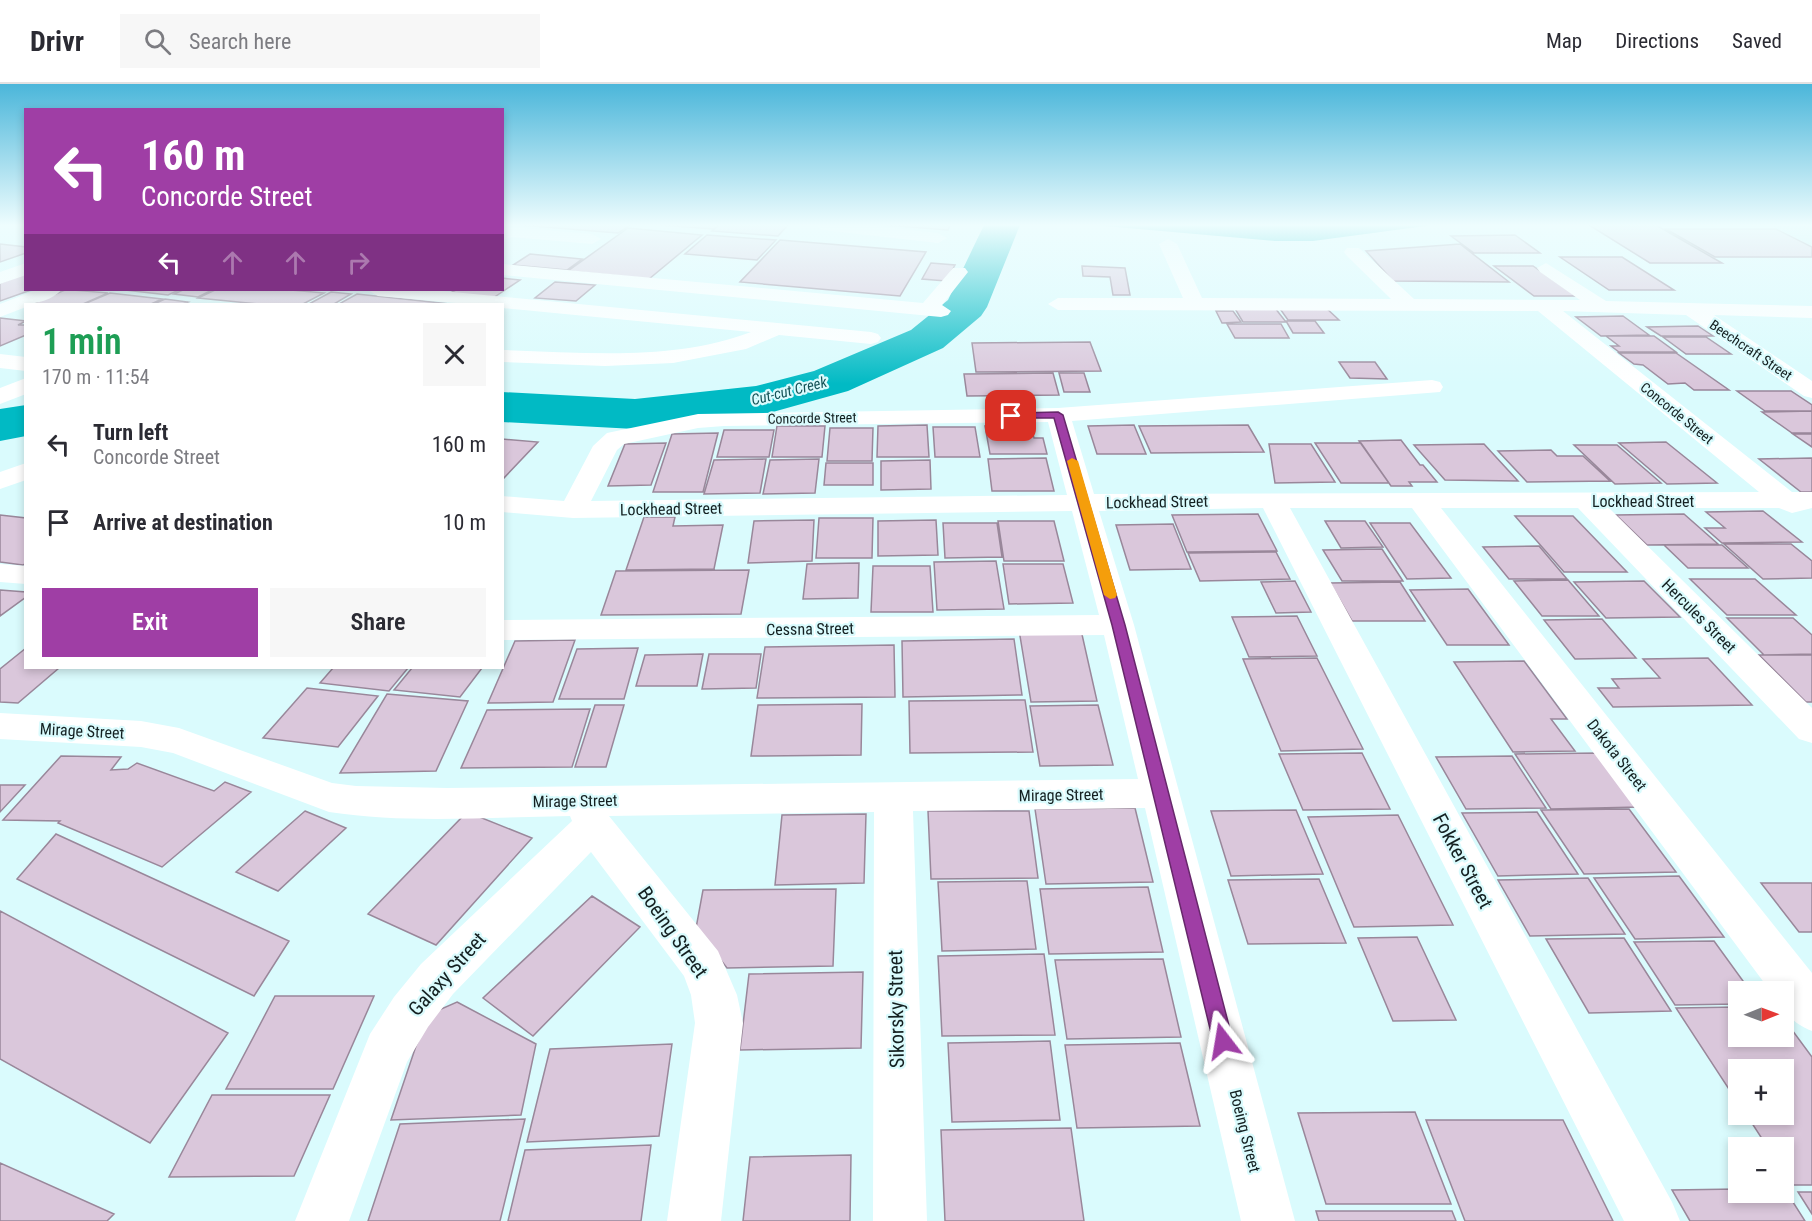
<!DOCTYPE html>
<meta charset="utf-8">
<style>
:root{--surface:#fff;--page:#f7f7f7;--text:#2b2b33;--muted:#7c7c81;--line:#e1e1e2;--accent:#9f3ea5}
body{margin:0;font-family:"Roboto Condensed",sans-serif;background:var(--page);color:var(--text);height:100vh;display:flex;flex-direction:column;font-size:22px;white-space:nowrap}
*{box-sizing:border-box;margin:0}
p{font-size:20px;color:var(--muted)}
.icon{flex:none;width:33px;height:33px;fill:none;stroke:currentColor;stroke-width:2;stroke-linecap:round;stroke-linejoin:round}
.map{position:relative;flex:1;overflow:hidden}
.sheet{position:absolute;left:24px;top:219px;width:480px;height:366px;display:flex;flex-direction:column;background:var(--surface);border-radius:0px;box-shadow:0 3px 9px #0003}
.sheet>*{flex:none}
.hud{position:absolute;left:24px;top:24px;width:480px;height:183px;border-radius:0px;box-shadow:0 3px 9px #0003;background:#9f3ea5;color:#fff;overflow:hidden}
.needle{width:39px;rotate:89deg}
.fabs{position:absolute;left:1728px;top:897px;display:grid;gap:12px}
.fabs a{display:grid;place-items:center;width:66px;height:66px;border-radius:0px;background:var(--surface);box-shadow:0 3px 9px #0003;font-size:30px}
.pin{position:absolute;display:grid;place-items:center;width:51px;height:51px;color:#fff;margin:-26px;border-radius:12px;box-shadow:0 3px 9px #0006}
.me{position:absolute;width:66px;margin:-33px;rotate:346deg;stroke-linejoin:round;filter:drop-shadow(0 0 4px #0008)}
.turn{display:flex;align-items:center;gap:21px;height:126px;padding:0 18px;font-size:27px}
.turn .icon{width:78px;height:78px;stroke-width:2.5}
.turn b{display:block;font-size:42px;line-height:51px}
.lanes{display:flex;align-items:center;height:57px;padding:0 18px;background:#0003;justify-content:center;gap:30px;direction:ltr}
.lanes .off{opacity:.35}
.round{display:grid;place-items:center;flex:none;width:63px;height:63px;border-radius:0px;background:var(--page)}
.head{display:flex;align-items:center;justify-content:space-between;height:102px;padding:0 18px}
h1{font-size:36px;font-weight:600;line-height:45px;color:#1e9e55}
.primary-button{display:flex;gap:12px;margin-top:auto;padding:12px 18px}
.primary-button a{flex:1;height:69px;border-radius:0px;background:var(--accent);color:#fff;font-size:24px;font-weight:600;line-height:69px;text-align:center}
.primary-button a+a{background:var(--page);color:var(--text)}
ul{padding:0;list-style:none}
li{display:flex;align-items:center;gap:18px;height:78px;padding:0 18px}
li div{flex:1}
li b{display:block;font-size:22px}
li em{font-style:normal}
header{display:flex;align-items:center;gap:36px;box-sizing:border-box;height:84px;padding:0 30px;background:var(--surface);border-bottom:2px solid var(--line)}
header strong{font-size:28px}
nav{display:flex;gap:33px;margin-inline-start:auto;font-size:21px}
.search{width:420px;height:54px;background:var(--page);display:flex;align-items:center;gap:15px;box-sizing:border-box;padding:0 21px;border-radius:0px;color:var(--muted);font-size:22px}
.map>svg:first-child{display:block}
.built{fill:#c5eff2}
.water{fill:#01bac4}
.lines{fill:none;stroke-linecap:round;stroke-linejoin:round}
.river{fill:#01bac4;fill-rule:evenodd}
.building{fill:#dac7db;stroke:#99879a;stroke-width:1.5}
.minor{fill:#fff;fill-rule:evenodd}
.route{fill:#9f3ea5;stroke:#67286b;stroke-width:1.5}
.slow{fill:#f59e0b}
.labels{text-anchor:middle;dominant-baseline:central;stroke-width:4.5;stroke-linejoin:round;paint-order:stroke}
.far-street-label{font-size:14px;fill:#142021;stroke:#dafbfd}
.far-water-label{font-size:15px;font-style:italic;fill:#155357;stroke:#dafbfd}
.street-label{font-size:16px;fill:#142021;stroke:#dafbfd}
.near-street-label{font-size:20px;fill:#142021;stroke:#dafbfd}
</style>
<header>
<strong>Drivr</strong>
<div class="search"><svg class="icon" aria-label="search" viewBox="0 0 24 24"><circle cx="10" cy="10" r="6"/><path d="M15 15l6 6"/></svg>Search here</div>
<nav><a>Map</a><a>Directions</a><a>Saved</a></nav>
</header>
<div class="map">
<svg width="1812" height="1137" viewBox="0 0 1812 1137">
<rect width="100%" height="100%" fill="#dafbfd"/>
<path class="built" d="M1770 141H1812V162Z"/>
<path class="water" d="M1093 141H1433L1313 157H1275Z"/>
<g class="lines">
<path class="river" d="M984 141H1020L987 223 981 232 943 264 848 307 758 332 635 345 502 338V308L635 315 756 302 814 287 911 246 948 216Z
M26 321V352L0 357V325Z"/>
</g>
<path class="building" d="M520 141H630L618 149Z
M660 141H718L714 145Z
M719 141H788L778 152 712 147Z
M885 141H950L948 146Z
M1589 141H1656L1722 179H1650Z
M628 144 702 151 649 195 568 187Z
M1666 145H1776L1812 163V173H1715Z
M707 151 776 156 757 176 685 170Z
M1515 151 1540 169H1474L1451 152Z
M780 156 926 168 900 212 740 198Z
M0 160 26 163V169L0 178Z
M1460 160 1509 198 1393 197 1366 167Z
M530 170 582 175 567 186 513 181Z
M1560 173H1622L1674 206H1609Z
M931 179 955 181 946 197 922 195Z
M1082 182 1125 184 1130 211H1113L1110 193 1083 192Z
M1494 182H1533L1576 212H1534Z
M26 189V206H31L0 217V199Z
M502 194 520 196 493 214 450 209 456 206H502Z
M555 198 595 201 576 217 535 214Z
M65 206H73L108 209 83 220H32Z
M125 206H179L168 211Z
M183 206H212L198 213 174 210Z
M215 206H291L324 209 303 220H258L198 214Z
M331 208 351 210 334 220H309Z
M110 209 162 215 151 220H84Z
M357 210 450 220H339Z
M165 215 188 218 183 220H154Z
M1278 222 1325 223 1339 236H1288Z
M1234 223 1275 224 1286 238H1243Z
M1216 227H1233L1241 238 1222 239Z
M1623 232 1649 251 1601 252 1576 233Z
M0 234 26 237 18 241H26V251L0 262Z
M1286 237H1315L1324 249H1293Z
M1227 240H1281L1289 254H1235Z
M1698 242 1713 252H1661L1647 243Z
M1606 252H1654L1676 268H1619L1611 262H1619Z
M1663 253H1706L1731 270H1686Z
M1090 258 1101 287 976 288 972 259Z
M1619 269H1676L1729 306H1694L1685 299 1668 300 1643 281 1634 280Z
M1339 278H1375L1387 295 1350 294Z
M1053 289 1059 311 967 312 964 290Z
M1059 289H1084L1090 308H1064Z
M1737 307H1791L1812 321V327H1765Z
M1812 327V349H1792L1762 328Z
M927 341 929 373H877L878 342Z
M1134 341 1146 370H1097L1088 342Z
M1248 341 1264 368 1151 369 1139 342Z
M777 342H825L822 373H772Z
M985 342H1031L1034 354H1043L1047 370H990Z
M933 343H975L980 373H935Z
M830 344H873L872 377H827Z
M724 346H774L769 373H717Z
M718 349 703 408H653L672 350Z
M1793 350H1812V363Z
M502 355 538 358 502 396Z
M1401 356 1420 381H1423L1437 398H1409L1412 402H1391L1359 357Z
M1666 358 1717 399 1667 400 1619 359Z
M666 359 651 401 608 402 625 360Z
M1315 359H1361L1389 399H1341Z
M1269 360H1311L1335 398 1275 399Z
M1484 360 1518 397 1445 396 1414 361Z
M1574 361H1617L1661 399 1615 400Z
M1551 366 1557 372H1583L1610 397 1527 398 1498 367Z
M1046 374 1054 407H992L988 375Z
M1812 374V408H1801L1759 375Z
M766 375 760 409 704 410 714 376Z
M819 375 815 409 763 410 770 376Z
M930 376 931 405 881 406V377Z
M826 379H873V401H824Z
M1763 427 1802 458 1722 459 1705 444H1725L1706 428Z
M1258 430 1277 467 1187 468 1172 431Z
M1684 430 1718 460 1647 461 1616 431Z
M0 431 26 434V479L23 481 0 478Z
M1515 432H1573L1627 488H1564Z
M644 433H675L673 442 723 441 714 485 626 486Z
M819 434H873L872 474H816Z
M814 436 812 477 748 479 754 437Z
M936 436 938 471 878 472V437Z
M998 437H1054L1064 477H1004Z
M1325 437H1365L1383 463 1341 464Z
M943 439H997L1002 473 945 474Z
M1370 439H1410L1451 494 1407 495Z
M1173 440 1191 485 1130 486 1116 441Z
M1724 460H1791L1812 477V494L1763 495Z
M1664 461H1722L1748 484H1688Z
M1539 462 1567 495H1509L1483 463Z
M1382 465 1403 497H1342L1323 466Z
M1276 468 1290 495 1200 497 1188 469Z
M996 477 1004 525 937 526 934 478Z
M859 479 858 514 803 515 807 480Z
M1003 480H1063L1073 519 1009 520Z
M873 482H930L933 528H871Z
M749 486 741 530 601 531 616 487Z
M1690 495H1755L1796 531H1727Z
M1568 496 1599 532H1542L1514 497Z
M1295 497 1311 528 1276 529 1261 498Z
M1644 497 1680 533 1606 534 1574 498Z
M1400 498 1425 537H1352L1330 499Z
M1468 505 1509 561H1447L1410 506Z
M0 506 26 508V513L0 532Z
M1297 532 1317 572 1249 573 1232 533Z
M1727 534H1793L1812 551V570L1764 571Z
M1602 535 1636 574 1575 575 1544 536Z
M1019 546H1081L1097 617 1031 618Z
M1014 555 1022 611 903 613 902 557Z
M575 556 553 618 488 619 515 557Z
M894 561 895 613 757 614 765 563Z
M26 564V584H59L18 619 0 618V585Z
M638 564 624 615H559L577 565Z
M703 570 697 602H636L645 571Z
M709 570H761L756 604 702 605Z
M1759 571H1812V618H1806Z
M1317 574 1363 665 1281 667 1243 575Z
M1708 574 1752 621 1613 623 1598 604H1619L1612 595 1660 594 1643 575Z
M1524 577 1567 635H1551L1575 667 1513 668 1454 578Z
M333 584H408L389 607 320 599Z
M412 584H482L460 613 394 606Z
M307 604 378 612 338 663 263 654Z
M387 610 468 617 436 687 340 689Z
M1025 616 1033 668 910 669 909 617Z
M862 620 861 671 751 672 758 621Z
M595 621H624L606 683H575Z
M1098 621 1113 681 1040 682 1030 622Z
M590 625 572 683 461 684 487 626Z
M1362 669 1390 725 1303 726 1279 670Z
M1598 669 1639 723 1551 725 1515 670Z
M61 672 121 673 111 686 128 685 137 679 214 707 225 698 251 708 162 783 58 739 60 737 3 736Z
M1512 672 1546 724 1466 725 1436 673Z
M0 701H25L0 728Z
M1135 724 1153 798 1046 800 1035 725Z
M1629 725 1676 788 1584 790 1541 726Z
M1296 726 1323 790 1231 792 1211 727Z
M305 727 346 744 278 807 236 788Z
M928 727H1029L1038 794 931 795Z
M467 728 532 754 436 861 368 830Z
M1537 728 1578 790 1498 792 1462 729Z
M866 730 864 799 775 801 782 731Z
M1398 731 1453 841 1354 843 1308 733Z
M56 750 289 857 254 912 17 795Z
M1679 792 1724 853 1635 855 1594 794Z
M1588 794 1625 850 1530 852 1498 796Z
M1319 795 1346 859 1248 860 1228 796Z
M1027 797 1036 865 942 867 938 798Z
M1761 799H1812V848H1799Z
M1148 803 1163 868 1049 870 1040 805Z
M836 805 833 882 727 884 696 844 703 806Z
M592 812 640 843 533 952 483 914Z
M0 827 228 949 150 1059 0 975Z
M1417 853 1456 936 1393 937 1358 854Z
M1624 854 1671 927 1589 929 1546 855Z
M1714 857 1751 908H1738V920L1675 921 1634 858Z
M1044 870 1055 951 942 952 938 872Z
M1163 875 1181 953 1067 955 1055 876Z
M863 888 861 964 740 966 749 890Z
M275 912H374L333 1005H226Z
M457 918 536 960 521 1031 391 1036 416 962 432 929Z
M1738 923V952H1784V935L1812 973V1101H1792L1784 1088V1064H1768L1746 1030H1784V986H1738V1019L1676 924Z
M1050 957 1060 1036 952 1038 948 959Z
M1180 959 1200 1042 1077 1044 1065 961Z
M672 960 659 1052 527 1058 550 965Z
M212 1011H330L294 1092 169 1093Z
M1415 1028 1451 1120H1326L1298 1029Z
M525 1035 500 1137H368L400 1040Z
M1426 1036H1563L1613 1137H1465Z
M1071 1044 1084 1137H945L941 1046Z
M651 1061 641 1137H508L525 1066Z
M851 1071 850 1137H743L750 1073Z
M0 1079 114 1130 107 1137H0Z
M1784 1104 1805 1137H1690L1672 1106 1738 1105V1108H1784Z
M1798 1108H1812V1130Z
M1316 1127H1452L1456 1137H1319Z"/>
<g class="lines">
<path class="minor" d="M815 141H867L938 149 947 154 938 159 823 146Z
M510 143 592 150 601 155 592 160 512 153 502 156V145Z
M1168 155 1177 160 1202 214 1391 215 1347 172 1344 168 1347 164H1359L1414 215 1580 216 1540 188 1537 184 1546 179 1606 217 1812 222V234L1714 231 1812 297V314L1804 312 1686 231 1563 227 1792 408H1812V424L1792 429 1779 424H1609L1812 624V659L1799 655 1578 424H1441L1812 889V947C1792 939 1784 930 1784 908H1771L1412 424H1290L1672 1118 1680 1137H1624L1263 424 1099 427 1134 541 1295 1137H1241L1145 724 913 727 927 1137H873L874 728 609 732 718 867 737 911 743 939 721 1137H667L695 939 691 911 684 892 591 768 453 910 428 943 407 978 349 1137H295L370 950 394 913 421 880 572 737 570 732C490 733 408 740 329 728L173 669 141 663 0 655V629L141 637 179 644 332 699 356 702 447 704 1138 695 1104 551 502 556V536L1099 531 1072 427 573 434 502 428V412L564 417 593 362 607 349 698 330 1058 324 1432 296 1440 298 1443 303 1440 308 1072 337 1094 410 1759 408 1538 227 1058 226 1048 220 1058 214H1183L1159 160ZM1048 338 1067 411 591 417 617 366 624 360 698 344 724 342Z
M26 179V191L0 200V188Z
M502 180 923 219 953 184H965L968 188 942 221 951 227 948 231 941 233 502 191Z
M36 206H61C54 215 36 220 26 220V223L0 233V220Z
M368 206H432L871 248 878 250 881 254 878 258 871 260 779 251 746 265 673 279 605 282 502 278V266C585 268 672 278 751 248L502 224V220H467L378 212Z
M0 270 26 273V287L0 284Z
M26 294V310L0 320V304Z
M26 379V396L0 405V388Z
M0 480 26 482V500L0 498Z"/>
</g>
<linearGradient id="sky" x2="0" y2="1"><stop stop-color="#4bb6da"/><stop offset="0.47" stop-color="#eefdfe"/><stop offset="1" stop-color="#eefdfe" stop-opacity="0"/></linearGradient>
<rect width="1812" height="300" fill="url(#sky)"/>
<path class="route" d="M1058 328 1063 331 1125 541 1233 957 1230 964 1223 966 1216 964 1213 957 1112 541 1054 334H1011L1006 332 1011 329Z"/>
<path class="slow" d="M1072 374 1078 377 1117 511 1115 514 1110 515 1104 511 1067 377Z"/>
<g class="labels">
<g class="far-street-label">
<text transform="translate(1751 266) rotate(34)">Beechcraft Street</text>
<text transform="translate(1677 329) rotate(39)">Concorde Street</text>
<text transform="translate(812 334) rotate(-1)">Concorde Street</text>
</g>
<g class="far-water-label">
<text transform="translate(789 307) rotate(-14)">Cut-cut Creek</text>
</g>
<g class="street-label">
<text x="1643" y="417">Lockhead Street</text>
<text transform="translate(1157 418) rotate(-1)">Lockhead Street</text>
<text transform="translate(671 425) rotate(-1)">Lockhead Street</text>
<text transform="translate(1699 532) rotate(45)">Hercules Street</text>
<text transform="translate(810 545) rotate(-1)">Cessna Street</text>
<text transform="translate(82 647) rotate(3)">Mirage Street</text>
<text transform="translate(1617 671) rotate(52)">Dakota Street</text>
<text transform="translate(1061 711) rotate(-1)">Mirage Street</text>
<text transform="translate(575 717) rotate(-1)">Mirage Street</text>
<text transform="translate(1245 1047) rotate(76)">Boeing Street</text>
</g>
<g class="near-street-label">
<text transform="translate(1463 777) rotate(62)">Fokker Street</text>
<text transform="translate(673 848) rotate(55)">Boeing Street</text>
<text transform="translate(447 890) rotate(-48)">Galaxy Street</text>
<text transform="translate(896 925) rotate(-91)">Sikorsky Street</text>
</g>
</g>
</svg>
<div class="fabs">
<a><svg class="needle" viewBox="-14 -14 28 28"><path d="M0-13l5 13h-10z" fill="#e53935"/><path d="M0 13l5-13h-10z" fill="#7c7c81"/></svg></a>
<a>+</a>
<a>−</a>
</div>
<div class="pin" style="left:1011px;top:332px;background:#d93025"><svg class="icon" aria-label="arrive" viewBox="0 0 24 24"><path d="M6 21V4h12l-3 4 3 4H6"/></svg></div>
<svg class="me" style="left:1223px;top:957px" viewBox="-20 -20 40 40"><path d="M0-17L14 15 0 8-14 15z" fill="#9f3ea5" stroke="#fff" stroke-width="4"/></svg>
<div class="hud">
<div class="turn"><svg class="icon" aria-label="left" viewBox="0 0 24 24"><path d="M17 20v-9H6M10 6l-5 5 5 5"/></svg><div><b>160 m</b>Concorde Street</div></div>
<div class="lanes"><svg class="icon" aria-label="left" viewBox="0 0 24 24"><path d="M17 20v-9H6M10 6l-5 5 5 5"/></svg><svg class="icon off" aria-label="ahead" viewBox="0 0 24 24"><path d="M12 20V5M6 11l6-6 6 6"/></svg><svg class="icon off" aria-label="ahead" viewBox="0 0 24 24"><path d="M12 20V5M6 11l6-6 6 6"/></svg><svg class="icon off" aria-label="right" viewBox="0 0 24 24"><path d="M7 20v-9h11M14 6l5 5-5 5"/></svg></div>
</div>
<section class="sheet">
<div class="head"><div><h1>1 min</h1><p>170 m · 11:54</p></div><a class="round"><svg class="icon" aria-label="close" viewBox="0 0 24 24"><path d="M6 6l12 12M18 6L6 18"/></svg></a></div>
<ul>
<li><svg class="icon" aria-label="left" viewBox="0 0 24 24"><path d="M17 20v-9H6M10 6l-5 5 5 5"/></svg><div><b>Turn left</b><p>Concorde Street</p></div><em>160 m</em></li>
<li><svg class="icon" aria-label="arrive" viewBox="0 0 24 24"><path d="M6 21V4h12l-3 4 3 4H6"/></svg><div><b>Arrive at destination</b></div><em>10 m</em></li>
</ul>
<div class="primary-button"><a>Exit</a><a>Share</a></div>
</section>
</div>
